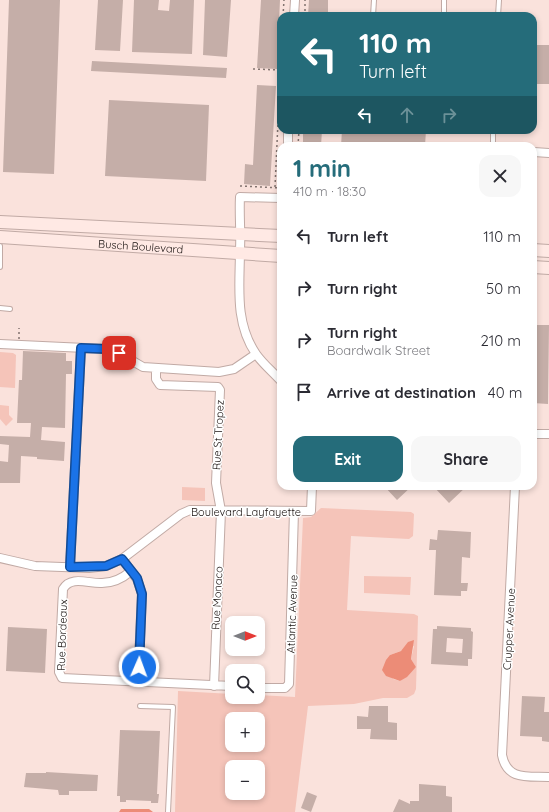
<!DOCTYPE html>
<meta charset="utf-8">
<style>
:root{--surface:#fff;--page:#f7f7f7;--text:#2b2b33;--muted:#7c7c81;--accent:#256c7a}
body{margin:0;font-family:Quicksand,sans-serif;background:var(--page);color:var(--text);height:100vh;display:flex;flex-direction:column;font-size:15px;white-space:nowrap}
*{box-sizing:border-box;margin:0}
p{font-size:13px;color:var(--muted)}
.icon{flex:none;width:22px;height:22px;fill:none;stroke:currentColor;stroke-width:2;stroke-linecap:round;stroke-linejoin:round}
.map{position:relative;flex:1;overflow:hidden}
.sheet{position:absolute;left:277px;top:142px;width:260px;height:348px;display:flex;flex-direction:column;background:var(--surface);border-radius:12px;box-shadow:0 2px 6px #0003}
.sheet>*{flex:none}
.banner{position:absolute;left:277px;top:12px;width:260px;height:122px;border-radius:12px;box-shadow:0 2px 6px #0003;background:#256c7a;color:#fff;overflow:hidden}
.needle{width:26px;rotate:90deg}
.fabs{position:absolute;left:225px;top:616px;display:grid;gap:8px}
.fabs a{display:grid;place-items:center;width:40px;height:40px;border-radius:8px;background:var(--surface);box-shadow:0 2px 6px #0003;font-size:20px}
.pin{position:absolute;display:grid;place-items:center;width:34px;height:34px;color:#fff;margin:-17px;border-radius:8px;box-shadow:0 2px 6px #0006}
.me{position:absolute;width:44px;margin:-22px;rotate:2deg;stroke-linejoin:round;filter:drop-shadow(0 0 3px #0008)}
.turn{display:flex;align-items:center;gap:14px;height:84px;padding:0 16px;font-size:18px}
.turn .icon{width:52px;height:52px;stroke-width:2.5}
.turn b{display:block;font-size:28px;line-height:34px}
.lanes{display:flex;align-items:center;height:38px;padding:0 16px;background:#0003;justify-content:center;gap:20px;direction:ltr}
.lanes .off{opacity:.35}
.round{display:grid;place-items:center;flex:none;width:42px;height:42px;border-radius:12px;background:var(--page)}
.summary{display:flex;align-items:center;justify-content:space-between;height:68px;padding:0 16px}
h1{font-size:24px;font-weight:800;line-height:30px;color:var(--accent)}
.cta{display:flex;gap:8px;margin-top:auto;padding:8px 16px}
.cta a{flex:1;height:46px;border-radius:12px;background:var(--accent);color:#fff;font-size:16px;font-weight:800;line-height:46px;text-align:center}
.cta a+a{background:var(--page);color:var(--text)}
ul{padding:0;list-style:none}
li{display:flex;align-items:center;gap:12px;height:52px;padding:0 16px}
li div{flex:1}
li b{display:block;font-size:15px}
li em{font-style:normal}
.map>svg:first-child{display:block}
.green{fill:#f5c4b9;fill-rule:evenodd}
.water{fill:#ec8c77}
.building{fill:#c5aea8;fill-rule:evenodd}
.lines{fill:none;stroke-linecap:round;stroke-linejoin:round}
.lane-casing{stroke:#c1aaa5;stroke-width:6}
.street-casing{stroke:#c1aaa5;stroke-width:10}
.secondary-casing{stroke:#c1aaa5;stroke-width:14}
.path{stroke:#82736f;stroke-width:1.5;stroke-dasharray:2 3;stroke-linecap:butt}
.lane{stroke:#fff;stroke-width:4}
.street{stroke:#fff;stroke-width:8}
.secondary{stroke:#ffe9e4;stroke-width:12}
.route-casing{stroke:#114b97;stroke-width:10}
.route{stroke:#1a73e8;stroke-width:7}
.labels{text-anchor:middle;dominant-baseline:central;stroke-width:3;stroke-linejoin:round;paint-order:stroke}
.street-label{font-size:11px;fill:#18110f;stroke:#fff}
</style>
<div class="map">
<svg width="549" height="812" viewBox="0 0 549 812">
<rect width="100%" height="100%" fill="#fae2dc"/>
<path class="green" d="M0 352 13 353 16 355 15 388 0 387Z
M0 405 9 406V415L13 419 6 426 0 419Z
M182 487 205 488V501L182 500Z
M321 508 411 512 414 514 413 536 409 539 351 536 347 610 414 614 418 616 416 689 414 694 407 698H383L354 704 308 706 295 812H175L178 691 232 694V697H258V695L295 697 303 518 311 517ZM414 646 411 659 416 667 400 681 393 679 390 655ZM232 719H258V745H232ZM232 767H258V793H232Z
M364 576 411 577 410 595 364 593Z"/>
<path class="water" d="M414 640 411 659 416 667 407 677 400 681 386 676 382 670 386 660 390 655 401 651 408 642Z
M121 809H149L153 812H119Z"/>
<path class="building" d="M9 0H60L54 174 3 172Z
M98 0H123L120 51 95 50Z
M134 0H159L158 10 169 11 170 0H194L192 54 132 52Z
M205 0H231L227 57 203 55Z
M261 0H280L277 69 257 68Z
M309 0H328V16H308Z
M533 45H549V84H533Z
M92 61 227 68 226 78 91 71Z
M257 85 276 86 270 186 244 184 245 164 253 165Z
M109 100 209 105 206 181 105 176Z
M303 130H322L321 146H303Z
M342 130H426L425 146H341Z
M533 325H549L548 404 533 403Z
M23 351 66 353V361H72V374H66L65 428 42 427 41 440 65 442 64 461 37 459V457L21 456 20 483H0V461L8 462 9 445 0 444V436L30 437 31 423H17L19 380H22Z
M384 486H412L397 500Z
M433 486H467L449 503Z
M438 530 471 532 470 558 462 557 461 583H468L467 591H461V596L434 595 436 550H429L430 539 437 540Z
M437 626 471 628V631L473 632 472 659H468V666L431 664 433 629H437ZM447 638 463 639 462 653 446 652Z
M8 627 47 629 45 673 6 671Z
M522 696 545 697 544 712H549V742L542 741V737L520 736Z
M369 706H388V722L397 723V740L370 739 371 729H357V716L368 717Z
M120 730 160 731 157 794H159L158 803H151V801L126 800V802H120V796H117Z
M46 772 98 775 97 791H69V795H59L58 790 24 787 26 773H46Z
M419 784 446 786V796L452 797V812H393L399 799 410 804V801H419Z
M307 792 317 796 311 812 301 808Z"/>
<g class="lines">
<defs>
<path id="lane" d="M373 16 374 0
M444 16V0
M498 16 499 0
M493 130V146
M0 246V267
M0 308 10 309
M140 706 173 707 168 812"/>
<path id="street" d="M294 16 295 0
M288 146V130
M534 152 549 153
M281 198 240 197C239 214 241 232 240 249 240 285 234 322 256 354 263 364 273 372 281 381
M0 344 106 349 119 353 143 367 219 372 234 369 256 354
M156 368V379L160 385 218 387 220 390 216 483 221 511 214 686
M533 434H549
M515 486 502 755C507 781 528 776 549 777
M0 558 35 566 89 568 106 566 122 559 181 514 190 510 311 511 312 486
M122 559 137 579 142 594 138 682
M70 567 81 348
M131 571C123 578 113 583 102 583 89 584 71 575 63 589L59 672 62 678 232 686
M258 688H285L289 684 294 511"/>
<g id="secondary">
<path d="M0 222 281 236"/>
<path id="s1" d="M0 237 281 256"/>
<path d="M533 250 549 251"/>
<path d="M533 267 549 268"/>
</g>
</defs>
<use href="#lane" class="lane-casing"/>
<use href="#street" class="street-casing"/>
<use href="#secondary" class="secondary-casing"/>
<path class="path" d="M283 16 284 0
M305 16V0
M253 69 280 70
M298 146 299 130
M240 186 281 188
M275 187 281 57
M19 339V328"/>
<use href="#lane" class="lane"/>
<use href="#street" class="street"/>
<use href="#secondary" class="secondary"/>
</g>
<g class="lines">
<defs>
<path id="route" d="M119 353 106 349 81 348 70 567 106 566 122 559 137 578 142 594 139 667"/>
</defs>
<use href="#route" class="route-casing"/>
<use href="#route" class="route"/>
</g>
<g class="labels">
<g class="street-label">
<text stroke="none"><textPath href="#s1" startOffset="141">Busch Boulevard</textPath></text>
<text transform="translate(218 435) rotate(-87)">Rue St Tropez</text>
<text x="246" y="512">Boulevard Layfayette</text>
<text transform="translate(217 598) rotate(-87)">Rue Monaco</text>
<text transform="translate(292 614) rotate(-88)">Atlantic Avenue</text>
<text transform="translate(509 629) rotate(-87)">Crupper Avenue</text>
<text transform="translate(62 635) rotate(-88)">Rue Bordeaux</text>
</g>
</g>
</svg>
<div class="fabs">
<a><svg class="needle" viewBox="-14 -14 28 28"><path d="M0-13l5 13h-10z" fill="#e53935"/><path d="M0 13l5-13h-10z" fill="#7c7c81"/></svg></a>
<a><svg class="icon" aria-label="search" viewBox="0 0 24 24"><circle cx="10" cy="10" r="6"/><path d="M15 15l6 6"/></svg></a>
<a>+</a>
<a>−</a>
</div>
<div class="pin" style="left:119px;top:353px;background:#d93025"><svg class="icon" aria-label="arrive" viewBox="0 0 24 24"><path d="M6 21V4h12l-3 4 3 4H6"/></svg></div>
<svg class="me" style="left:139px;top:667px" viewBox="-20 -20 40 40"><circle r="17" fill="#1a73e8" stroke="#fff" stroke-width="3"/><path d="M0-11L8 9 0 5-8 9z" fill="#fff"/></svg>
<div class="banner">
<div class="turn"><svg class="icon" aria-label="left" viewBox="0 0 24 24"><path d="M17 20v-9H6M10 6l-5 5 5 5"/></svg><div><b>110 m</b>Turn left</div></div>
<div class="lanes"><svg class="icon" aria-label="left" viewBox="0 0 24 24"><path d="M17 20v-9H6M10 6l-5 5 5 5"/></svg><svg class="icon off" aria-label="ahead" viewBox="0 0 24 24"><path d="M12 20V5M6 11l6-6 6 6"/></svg><svg class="icon off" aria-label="right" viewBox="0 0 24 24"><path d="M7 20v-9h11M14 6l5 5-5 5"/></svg></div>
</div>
<section class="sheet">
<div class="summary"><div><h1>1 min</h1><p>410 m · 18:30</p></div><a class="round"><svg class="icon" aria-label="close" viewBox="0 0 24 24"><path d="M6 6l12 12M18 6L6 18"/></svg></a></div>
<ul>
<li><svg class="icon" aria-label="left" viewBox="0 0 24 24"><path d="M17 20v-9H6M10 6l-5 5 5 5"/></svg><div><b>Turn left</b></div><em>110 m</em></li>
<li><svg class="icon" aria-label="right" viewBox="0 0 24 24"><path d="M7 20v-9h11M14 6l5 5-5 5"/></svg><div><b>Turn right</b></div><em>50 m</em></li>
<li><svg class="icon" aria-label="right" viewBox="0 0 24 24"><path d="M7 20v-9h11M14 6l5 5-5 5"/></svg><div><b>Turn right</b><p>Boardwalk Street</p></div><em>210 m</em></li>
<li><svg class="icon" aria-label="arrive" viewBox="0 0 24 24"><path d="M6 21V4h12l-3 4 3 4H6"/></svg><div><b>Arrive at destination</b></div><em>40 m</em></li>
</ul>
<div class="cta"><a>Exit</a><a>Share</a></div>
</section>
</div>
